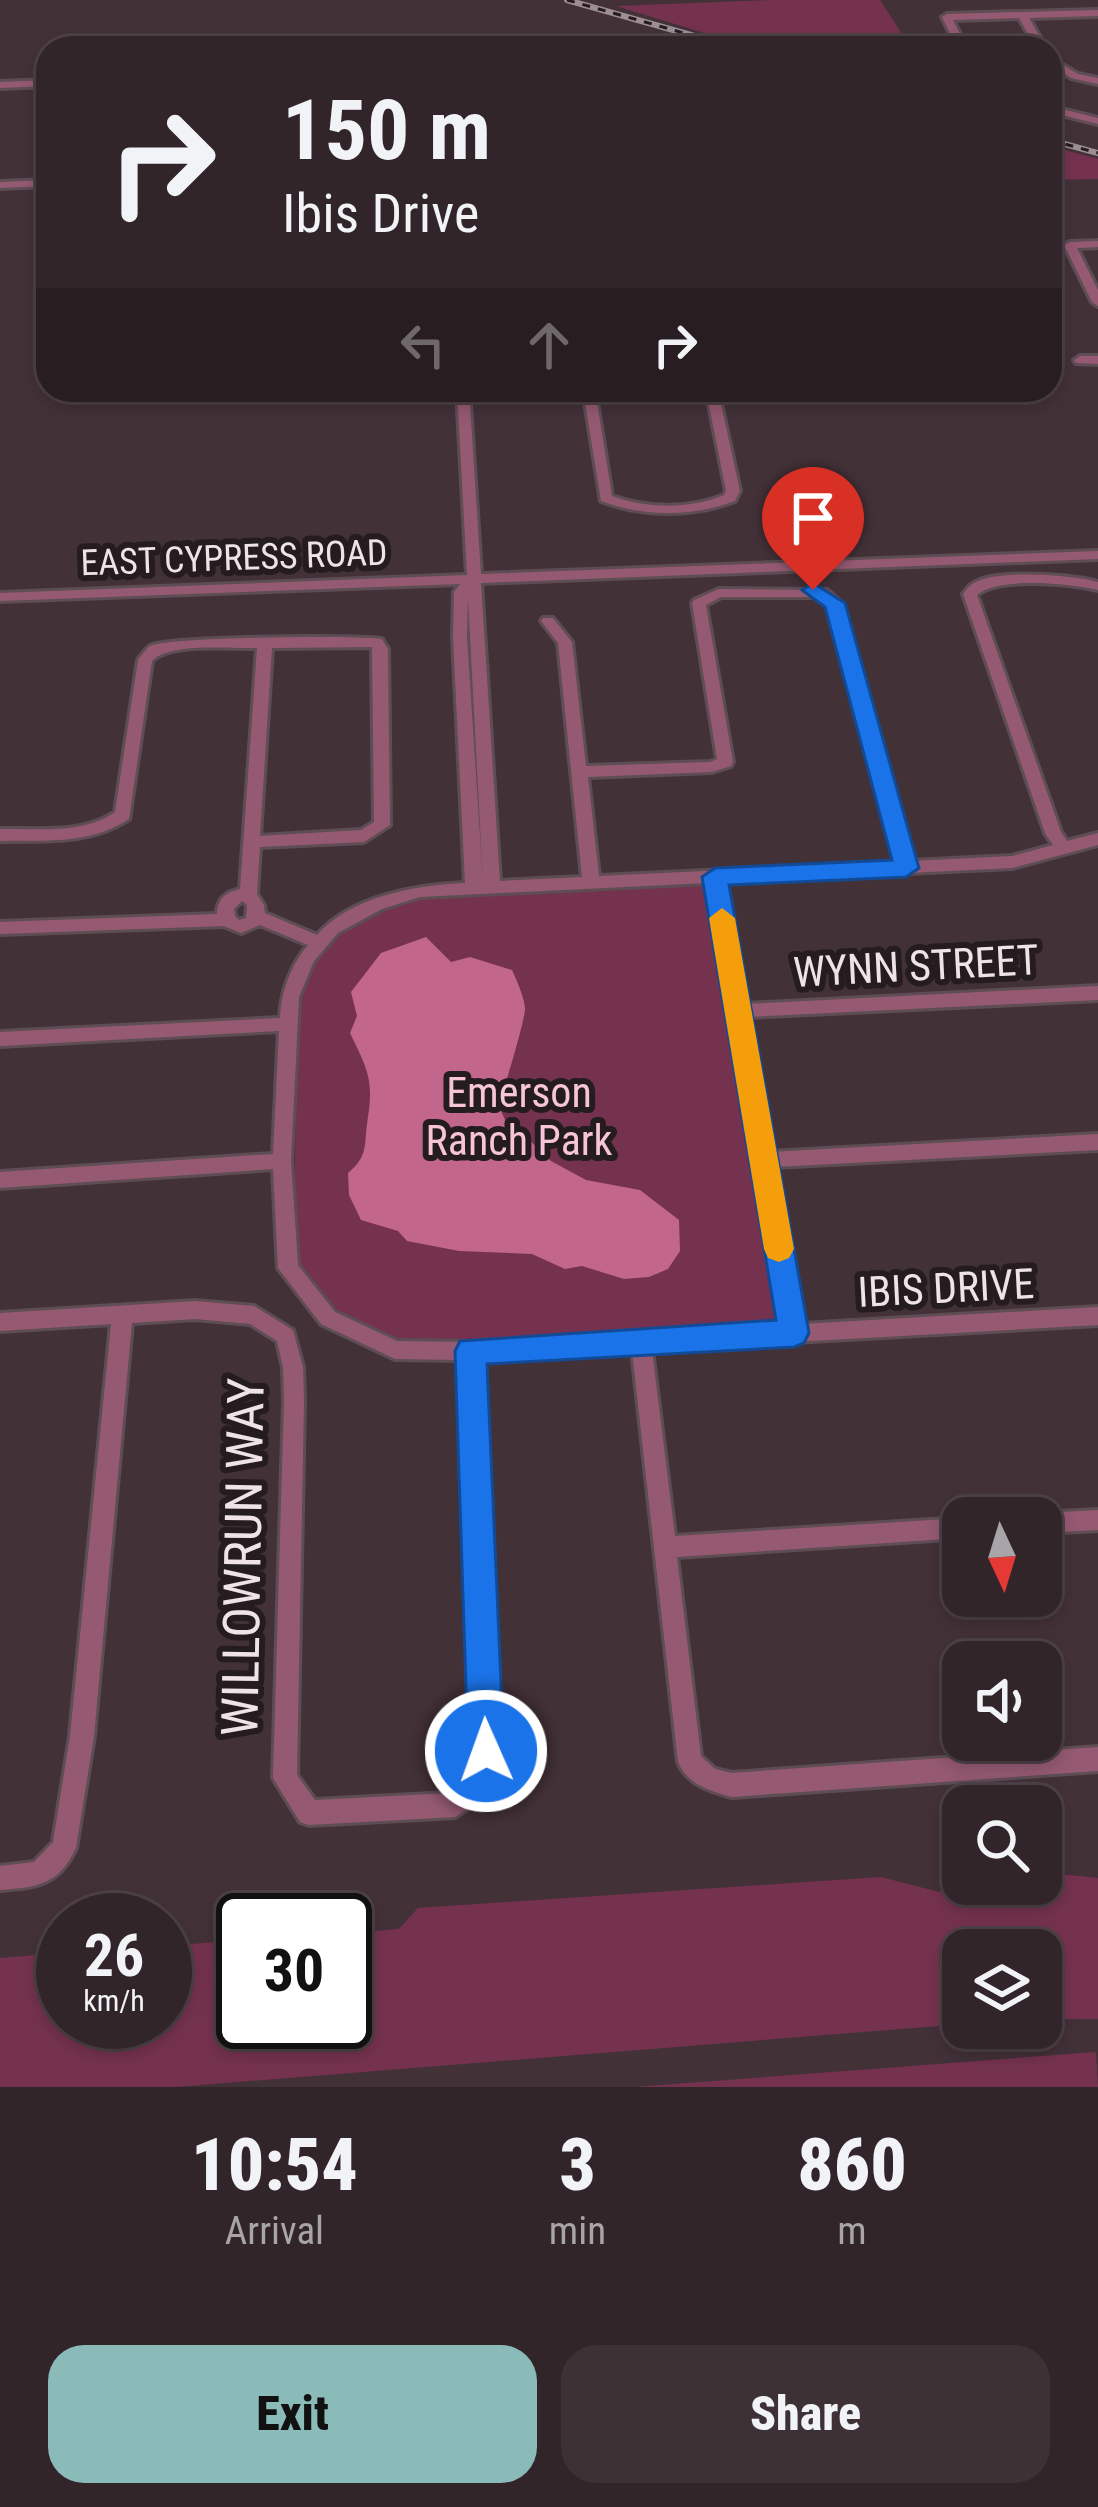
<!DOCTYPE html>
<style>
:root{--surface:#32252a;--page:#3d3136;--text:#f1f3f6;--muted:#a8a5a8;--line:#4d4247;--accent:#8bbbb9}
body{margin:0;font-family:"Roboto Condensed",sans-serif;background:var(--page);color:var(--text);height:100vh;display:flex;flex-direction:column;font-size:45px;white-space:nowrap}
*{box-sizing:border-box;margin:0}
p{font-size:39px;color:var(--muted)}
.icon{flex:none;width:66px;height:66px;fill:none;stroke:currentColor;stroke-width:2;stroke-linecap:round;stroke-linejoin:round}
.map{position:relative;height:2087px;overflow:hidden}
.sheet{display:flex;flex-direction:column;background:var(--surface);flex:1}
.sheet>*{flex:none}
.hud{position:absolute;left:36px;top:36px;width:1026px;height:366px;border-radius:36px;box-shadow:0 6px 18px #0003,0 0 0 3px var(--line);background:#32252a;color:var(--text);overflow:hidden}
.needle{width:78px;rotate:176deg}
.buttons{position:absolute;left:942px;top:1497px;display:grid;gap:24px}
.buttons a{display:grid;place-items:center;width:120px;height:120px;border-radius:24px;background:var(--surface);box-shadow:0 6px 18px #0003,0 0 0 3px var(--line);font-size:60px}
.speed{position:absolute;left:36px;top:1893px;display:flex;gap:24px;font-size:60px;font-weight:700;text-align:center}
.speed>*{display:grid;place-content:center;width:156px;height:156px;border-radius:50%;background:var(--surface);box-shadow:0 6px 18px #0003,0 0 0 3px var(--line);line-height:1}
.speed small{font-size:30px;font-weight:400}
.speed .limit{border:6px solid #111;border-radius:18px;background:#fff;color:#111}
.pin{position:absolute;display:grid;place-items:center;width:102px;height:102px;color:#fff;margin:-123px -51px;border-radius:50% 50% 50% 0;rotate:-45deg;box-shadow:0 0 12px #0007}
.pin .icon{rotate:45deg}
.me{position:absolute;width:132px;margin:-66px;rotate:358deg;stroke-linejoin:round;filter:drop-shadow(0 0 9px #0008)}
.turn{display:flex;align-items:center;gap:42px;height:252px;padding:0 48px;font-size:54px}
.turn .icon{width:156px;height:156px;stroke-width:2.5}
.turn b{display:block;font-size:84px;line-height:102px}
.lanes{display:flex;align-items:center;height:114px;padding:0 48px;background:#0003;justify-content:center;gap:60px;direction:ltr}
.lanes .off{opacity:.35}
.eta{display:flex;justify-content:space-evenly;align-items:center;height:204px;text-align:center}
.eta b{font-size:72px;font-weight:800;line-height:84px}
.action{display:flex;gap:24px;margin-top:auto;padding:24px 48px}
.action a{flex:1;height:138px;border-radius:36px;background:var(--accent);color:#111;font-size:48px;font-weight:800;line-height:138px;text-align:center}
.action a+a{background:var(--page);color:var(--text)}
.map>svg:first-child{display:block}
.green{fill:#75324f}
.water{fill:#c2668c}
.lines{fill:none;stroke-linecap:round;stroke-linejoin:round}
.minor-casing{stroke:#5f4d54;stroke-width:6}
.minor{fill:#955a72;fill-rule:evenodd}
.rail-casing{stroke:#9d8e94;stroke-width:6}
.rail{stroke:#241c1f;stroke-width:3;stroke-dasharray:8;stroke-linecap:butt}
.route{fill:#1a73e8;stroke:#114b97;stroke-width:3}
.slow{fill:#f59e0b}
.labels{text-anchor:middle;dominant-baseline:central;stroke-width:12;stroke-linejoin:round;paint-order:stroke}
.far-street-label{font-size:36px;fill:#efe3e7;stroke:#241c1f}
.street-label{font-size:42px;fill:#efe3e7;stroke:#241c1f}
.park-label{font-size:42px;fill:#f8c5d8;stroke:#241c1f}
.near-street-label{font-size:51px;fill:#efe3e7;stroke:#241c1f}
</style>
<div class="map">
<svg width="1098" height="2087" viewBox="0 0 1098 2087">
<rect width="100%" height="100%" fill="#433138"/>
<path class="green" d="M771 0H880L911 48H753L616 6Z
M1050 146 1098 159V179L1050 180Z
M708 885 785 1318 765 1330 394 1342 333 1309 299 1266 294 1225 297 1025 305 981 329 940 375 911 431 895Z
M1041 1872 1098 1878V2019H1041V1950H963V2024L176 2087H0V1958L63 1953V2022H165V1946L243 1940V2022H345V1933L399 1929 418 1908 881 1877 939 1892 963 1877V1884H1041Z
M1096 2052 1098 2087H634Z"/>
<path class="water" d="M426 937 451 962 470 957 512 970C517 981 524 997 525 1008 526 1017 502 1098 498 1105L510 1130 526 1137 551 1161 586 1180 640 1190 679 1220 680 1251 668 1269 649 1277 624 1279 582 1266 565 1269 532 1254 459 1251 407 1241 398 1231 361 1220 349 1195 348 1173C368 1156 364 1147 367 1124 374 1081 369 1072 350 1033L357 1016 351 992 381 953Z"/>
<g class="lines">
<defs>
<path id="minor" d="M1098 10V16L1029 18 1046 48H1036L1019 18 953 20 967 48H957L942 17 947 14Z
M404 38 407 39V43L394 48H380Z
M1050 57 1078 74 1098 78V84L1071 78 1050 64Z
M48 80V86L0 88V82Z
M1050 106 1098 118V124L1050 112Z
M48 180V186L0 188V182Z
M1098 241V247L1077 248 1098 290V306L1092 302 1064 245 1070 242Z
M1080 356H1098V364L1076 363 1074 360Z
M457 390H469L481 574 1098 551V559L481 583 500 881 582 877 558 643 541 621 543 618H553L572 642 586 766 710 762 717 759 692 603 694 600 719 589 827 590 842 603 912 861 1012 856 1053 845 1045 833 963 594C968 588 970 584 978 581 1001 570 1073 575 1098 582V590C1072 584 998 576 977 595L1061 832 1067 841 1098 833V845L1012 868 723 882 745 1004 1098 986V1000L747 1017 771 1152 1098 1134V1150L774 1167 802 1324 1098 1307V1325L652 1350 675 1536 963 1518H964L963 1538 677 1557 701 1756 715 1769 732 1773 1098 1747V1771L732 1797C710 1791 688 1785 678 1762L632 1351 482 1360 498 1752 484 1798 455 1817 309 1825 300 1822 273 1778 284 1401 283 1367 277 1341 250 1324 195 1319 132 1323 94 1736 76 1848C59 1885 37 1887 0 1890V1866L34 1862 53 1842 70 1736 111 1324 0 1331V1313L195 1301 254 1306 293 1330 303 1367 304 1401 297 1775 315 1800 451 1793 465 1781 474 1752 461 1360 395 1359 321 1324 278 1268 273 1169 0 1188V1172L273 1154 279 1031 0 1046V1032L280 1018C281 992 291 965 308 945L260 925 241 933 224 926 0 934V922L217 914C217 899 226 892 240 889L257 648C231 649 170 642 152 661L129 819C90 845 44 840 0 841V829C39 828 82 835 115 812L138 660C139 658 148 647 150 646 165 637 356 635 382 639L388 649 390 825 364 842 260 847 257 894 264 905 265 913 317 935C351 896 417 885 465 883L453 637 454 592 460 584 0 601V593L467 575ZM721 597H819L828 605 896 862 599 876 588 777 712 772 731 766 733 762 706 605ZM468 598 483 882 467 637ZM372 647 374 822 361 830 260 836 272 648ZM707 883 781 1325 471 1342 397 1341 335 1312 298 1265 291 1161 299 997 314 961 338 933 382 909 420 897ZM242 901 247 905 246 918 239 920 235 916 234 909Z
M583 390H595L612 496C647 509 690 509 724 495L726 491 706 390H718L740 491 735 501C692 517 644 517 601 501Z
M1098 1510V1530L1041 1533V1518H1032L1041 1513Z"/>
</defs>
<use href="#minor" class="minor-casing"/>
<use href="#minor" class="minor"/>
<defs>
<path id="rail" d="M567 0 737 48
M1050 140 1098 153"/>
</defs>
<use href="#rail" class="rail-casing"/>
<use href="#rail" class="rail"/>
</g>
<path class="route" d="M813 583 845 603 919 868 906 877 729 885 809 1333 804 1343 794 1347 487 1364 504 1751 499 1764 486 1770 473 1764 468 1751 455 1351 460 1341 776 1320 702 877 715 868 892 860 825 607 802 590Z"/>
<path class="slow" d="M722 908 735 918 794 1249 789 1258 779 1262 768 1258 764 1249 709 918Z"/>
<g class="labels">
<g class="far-street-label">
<text transform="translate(234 558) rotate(-2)">EAST CYPRESS ROAD</text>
</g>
<g class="street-label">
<text transform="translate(916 966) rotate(-3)">WYNN STREET</text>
<text transform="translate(946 1288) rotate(-3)">IBIS DRIVE</text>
</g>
<g class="park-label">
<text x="519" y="1092">Emerson<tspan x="519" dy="48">Ranch Park</tspan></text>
</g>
<g class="near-street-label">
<text transform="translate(243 1557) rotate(-89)">WILLOWRUN WAY</text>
</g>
</g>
</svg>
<div class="buttons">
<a><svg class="needle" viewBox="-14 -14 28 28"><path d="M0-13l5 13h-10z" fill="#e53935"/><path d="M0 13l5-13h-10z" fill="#a8a5a8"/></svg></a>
<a><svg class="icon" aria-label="sound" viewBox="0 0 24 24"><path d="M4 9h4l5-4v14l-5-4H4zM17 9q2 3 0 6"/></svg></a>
<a><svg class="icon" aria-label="search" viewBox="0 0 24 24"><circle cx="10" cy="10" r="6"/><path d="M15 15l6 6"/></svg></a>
<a><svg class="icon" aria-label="layers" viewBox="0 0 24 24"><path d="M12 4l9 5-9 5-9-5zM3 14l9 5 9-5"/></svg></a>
</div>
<div class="speed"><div>26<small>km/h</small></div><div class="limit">30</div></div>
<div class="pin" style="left:813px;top:590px;background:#d93025"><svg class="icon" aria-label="arrive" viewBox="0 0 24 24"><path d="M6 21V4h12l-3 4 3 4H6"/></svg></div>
<svg class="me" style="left:486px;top:1751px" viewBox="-20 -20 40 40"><circle r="17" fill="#1a73e8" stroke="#fff" stroke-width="3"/><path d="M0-11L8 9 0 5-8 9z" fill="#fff"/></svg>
<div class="hud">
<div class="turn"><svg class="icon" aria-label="right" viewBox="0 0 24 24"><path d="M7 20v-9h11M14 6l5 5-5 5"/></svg><div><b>150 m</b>Ibis Drive</div></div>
<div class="lanes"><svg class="icon off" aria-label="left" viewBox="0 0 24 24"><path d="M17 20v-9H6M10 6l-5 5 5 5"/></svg><svg class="icon off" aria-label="ahead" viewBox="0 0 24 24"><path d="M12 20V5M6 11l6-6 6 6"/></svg><svg class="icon" aria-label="right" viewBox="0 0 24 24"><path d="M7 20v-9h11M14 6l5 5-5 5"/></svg></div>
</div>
</div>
<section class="sheet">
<div class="eta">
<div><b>10:54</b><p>Arrival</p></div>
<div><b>3</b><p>min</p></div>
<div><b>860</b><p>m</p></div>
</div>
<div class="action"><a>Exit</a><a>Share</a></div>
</section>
